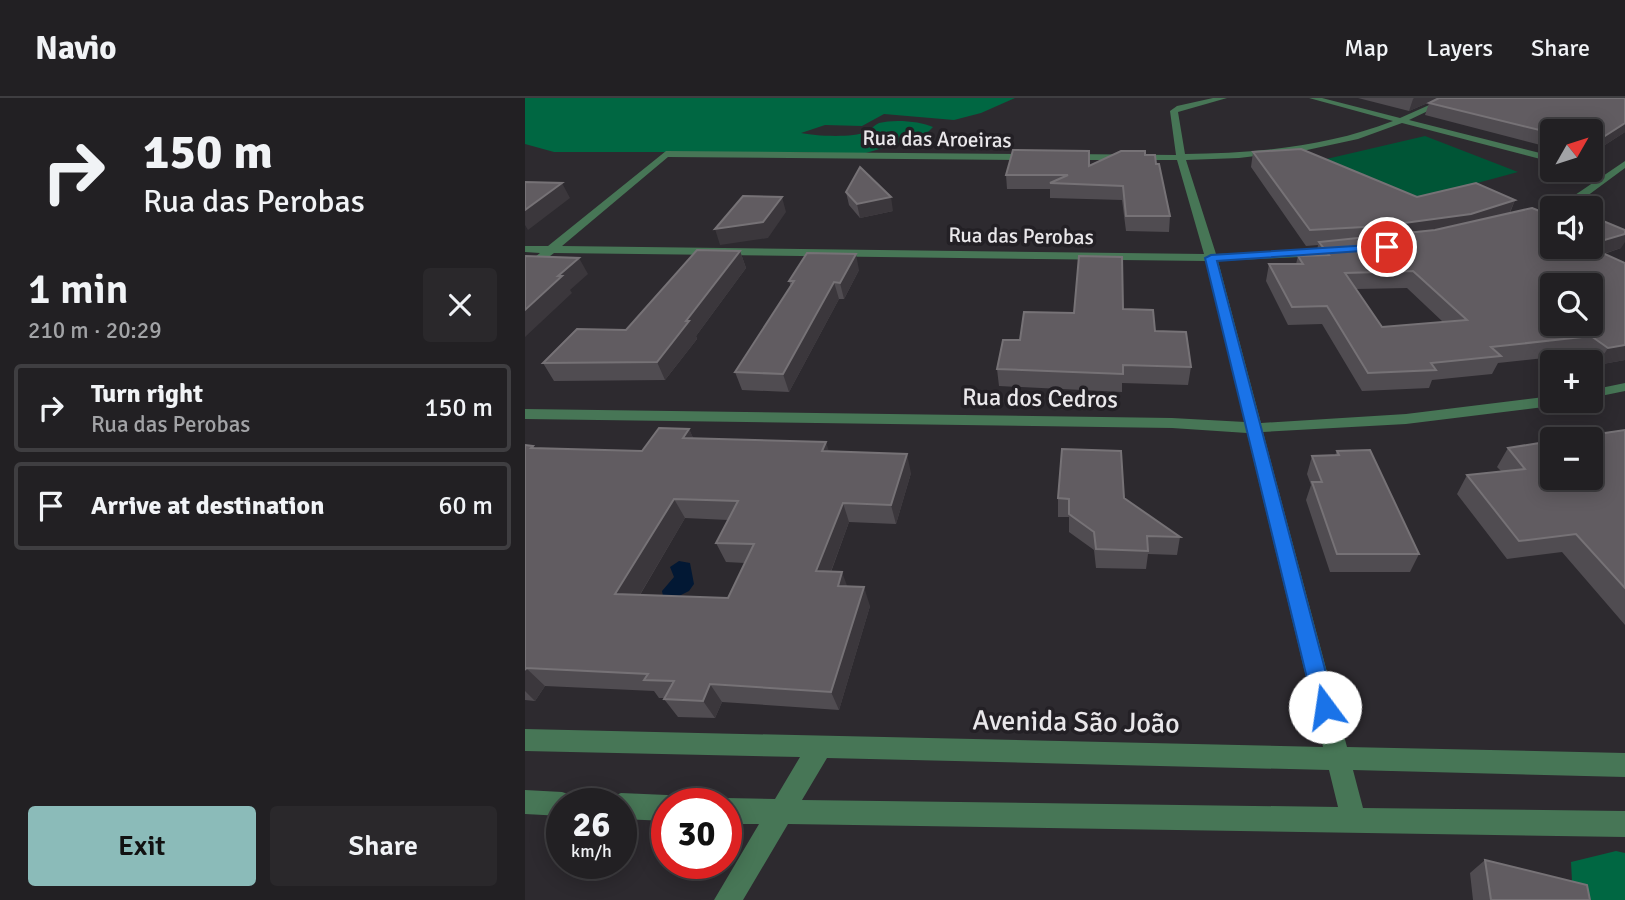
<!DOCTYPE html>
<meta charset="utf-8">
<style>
:root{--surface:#222023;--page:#2a282b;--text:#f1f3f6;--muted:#a2a3a6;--line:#3f3e41;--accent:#8bbbb9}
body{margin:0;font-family:Signika,sans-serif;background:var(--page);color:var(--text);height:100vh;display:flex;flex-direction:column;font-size:26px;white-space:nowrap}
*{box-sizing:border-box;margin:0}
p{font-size:23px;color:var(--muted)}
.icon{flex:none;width:38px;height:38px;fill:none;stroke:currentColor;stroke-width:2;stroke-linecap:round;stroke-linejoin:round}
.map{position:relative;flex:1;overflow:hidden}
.side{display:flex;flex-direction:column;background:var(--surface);width:525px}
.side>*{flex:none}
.top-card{background:#222023;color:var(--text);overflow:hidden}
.needle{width:46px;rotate:51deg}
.tools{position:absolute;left:1015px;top:21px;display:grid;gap:14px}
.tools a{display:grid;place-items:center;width:63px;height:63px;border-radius:7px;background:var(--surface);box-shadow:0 4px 18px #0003,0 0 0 2px var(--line);font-size:35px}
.speed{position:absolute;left:21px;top:690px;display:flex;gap:14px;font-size:35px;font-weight:700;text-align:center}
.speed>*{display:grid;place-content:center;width:91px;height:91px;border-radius:50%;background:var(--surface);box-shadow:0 4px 18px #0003,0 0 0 2px var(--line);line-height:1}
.speed small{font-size:18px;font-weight:400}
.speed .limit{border:10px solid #d22;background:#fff;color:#111}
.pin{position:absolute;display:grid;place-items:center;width:60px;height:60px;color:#fff;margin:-30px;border:4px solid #fff;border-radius:50%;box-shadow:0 2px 7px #0007}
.me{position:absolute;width:77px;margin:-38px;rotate:346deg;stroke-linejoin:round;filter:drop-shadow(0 0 5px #0008)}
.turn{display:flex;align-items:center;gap:24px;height:147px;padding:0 28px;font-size:32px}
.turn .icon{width:91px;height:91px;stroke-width:2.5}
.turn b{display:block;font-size:49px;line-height:60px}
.round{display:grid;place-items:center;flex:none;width:74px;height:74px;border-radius:7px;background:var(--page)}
.head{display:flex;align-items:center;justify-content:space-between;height:119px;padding:0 28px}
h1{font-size:42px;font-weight:600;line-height:52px}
.primary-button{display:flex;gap:14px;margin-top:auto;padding:14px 28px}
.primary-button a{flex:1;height:80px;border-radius:7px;background:var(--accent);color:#111;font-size:28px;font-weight:600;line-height:80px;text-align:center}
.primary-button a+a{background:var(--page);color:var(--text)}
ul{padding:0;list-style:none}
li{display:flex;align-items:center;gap:21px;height:88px;margin:0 14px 10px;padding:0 14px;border:4px solid var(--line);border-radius:7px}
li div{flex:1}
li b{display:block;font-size:26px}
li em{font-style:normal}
header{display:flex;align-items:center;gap:42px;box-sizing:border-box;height:98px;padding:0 35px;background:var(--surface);border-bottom:2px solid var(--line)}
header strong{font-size:33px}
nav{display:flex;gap:38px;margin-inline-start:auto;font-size:24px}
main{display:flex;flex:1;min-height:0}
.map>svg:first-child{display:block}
.green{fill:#005536}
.forest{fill:#006742}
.water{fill:#021834}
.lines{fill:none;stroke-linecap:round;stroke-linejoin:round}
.minor{fill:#477656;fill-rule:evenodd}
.wall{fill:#504c51;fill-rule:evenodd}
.shaded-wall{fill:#3b373c}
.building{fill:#615c61;stroke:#767276;stroke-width:2;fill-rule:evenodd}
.route{fill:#1a73e8;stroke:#114b97;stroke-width:2}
.labels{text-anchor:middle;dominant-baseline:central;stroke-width:7;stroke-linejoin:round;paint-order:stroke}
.far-street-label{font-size:21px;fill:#e9e7ea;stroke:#232025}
.street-label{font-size:24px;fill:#e9e7ea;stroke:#232025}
.near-street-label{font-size:28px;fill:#e9e7ea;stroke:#232025}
</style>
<header>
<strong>Navio</strong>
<nav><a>Map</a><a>Layers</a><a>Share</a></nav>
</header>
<main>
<section class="side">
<div class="top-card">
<div class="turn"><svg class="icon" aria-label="right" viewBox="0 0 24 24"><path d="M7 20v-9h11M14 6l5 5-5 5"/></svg><div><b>150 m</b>Rua das Perobas</div></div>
</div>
<div class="head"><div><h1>1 min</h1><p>210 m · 20:29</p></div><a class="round"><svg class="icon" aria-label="close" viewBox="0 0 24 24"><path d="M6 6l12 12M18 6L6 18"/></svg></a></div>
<ul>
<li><svg class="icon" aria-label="right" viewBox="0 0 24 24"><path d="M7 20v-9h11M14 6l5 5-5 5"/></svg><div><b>Turn right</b><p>Rua das Perobas</p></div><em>150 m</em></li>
<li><svg class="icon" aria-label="arrive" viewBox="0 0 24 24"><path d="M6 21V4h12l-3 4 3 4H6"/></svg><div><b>Arrive at destination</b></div><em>60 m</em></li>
</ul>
<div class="primary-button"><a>Exit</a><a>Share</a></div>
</section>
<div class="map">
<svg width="1100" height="802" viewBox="0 0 1100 802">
<rect width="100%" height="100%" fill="#2d2a2f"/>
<path class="green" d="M900 38 993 74 867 108 780 66Z"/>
<path class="forest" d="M0 0H490L456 15 429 22 359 16 337 28 300 27 276 35C289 38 328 40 341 34 346 32 349 27 354 25 369 21 395 23 408 29L399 38 334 57 277 54H29L0 46Z
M1091 753 1100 755V802H1048L1046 764Z"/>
<path class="water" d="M154 463 165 465 169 486 164 493 148 501 138 498 137 493 149 479 145 469Z"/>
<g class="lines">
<path class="minor" d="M688 0H702L653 14 660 56C731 55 801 49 868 23L784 0H797L875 20 920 0H930L884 22 1027 58V64L877 25 833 41 782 52 714 60 661 62 691 156 815 151 821 154 815 157 693 163 736 325 881 316 1027 298V303H1035L1027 308 881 326 738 334 822 649 1100 655V679L828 672 838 710 1100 713V739L263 726 218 802H189L234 726H201V705L192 704 201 700 250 701 275 659 0 653V631L798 649 722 335 647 330 0 321V311L647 320 720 324 681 163 29 155 0 177V167L15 155 0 154V148H23L141 53 507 56 512 59 507 62 143 59 37 148 679 156 652 62H542L537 59 542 56 651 57 645 13 652 8ZM302 660 804 672 813 709 277 702Z
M1100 63V70L1058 101 1027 110V113L994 125 989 122 1050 97Z
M1100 285V293L1066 300V292Z
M0 692 37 694 46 697 49 705H37V718L0 716Z
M96 695 142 697 151 701 153 705H142V723L96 721V705H85L87 699Z"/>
</g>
<path class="wall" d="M833 0H914L884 13Z
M904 5 1100 34 1066 56V33H1027V50L900 17Z
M728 54 892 99 990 102 985 115 1096 150 1079 156 1100 165V262L1072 267 1056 256 973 265 967 276 907 282 904 290 837 293 797 226 763 227 741 183 744 166H771L773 158H791L793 147 781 148 726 69ZM882 190 918 224 857 229 831 191Z
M620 57 631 66 645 118 644 134 601 133 597 102 525 100V91H482L481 77 564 68Z
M321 94 368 113 335 120 324 107Z
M215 153 221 170 171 238 172 241 140 282 29 283 18 265 101 232Z
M334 172 319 201H314L264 294 217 292 210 274 266 189 264 183Z
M598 211 630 233 666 269 663 287 597 285V294L474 288 472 271 495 242 549 215Z
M164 331 168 340 304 353 386 375 371 426 324 424 306 474 345 508 314 612 197 604 190 620 153 619 139 601V600H134L129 593 20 588 10 603 0 602V347L8 348 10 350 117 353ZM160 420 203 422 191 445 201 464 220 465 203 500 115 497Z
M1100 332V527L1037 454 982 461 932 396 942 377 976 373 972 369 983 350Z
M812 353 894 456 885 474H805L781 402 786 387 782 376 787 358 810 357Z
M533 400H599L655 439 652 457 623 456 621 471 571 470 569 452 544 434V419H533Z
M960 762 1065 802H948L945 775Z"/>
<path class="shaded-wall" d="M889 0H914L884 13 888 1Z
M1100 25V34L1066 56V51L1069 45Z
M37 85 45 100 3 132 0 127V112Z
M257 99 261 114 243 140 195 147 190 131Z
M366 99 368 113 335 120 332 106Z
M990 102 983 118 852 144 857 128Z
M1100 136V144L1096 150 1053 164 1061 149H1066V146Z
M215 153 221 170 171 238 172 241 140 282 132 264 161 223Z
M331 156 334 172 319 201 315 185Z
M54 160 63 176 45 192 47 195 0 239V212L33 178Z
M309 184 314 201 264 294 258 276Z
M1100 247V262L1072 267 1083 250Z
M164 331 173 350 158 340Z
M301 344 307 363 297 353Z
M382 356 386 375 371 426 366 407Z
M149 401 160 420 104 515 90 496Z
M318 405 324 424 299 492 291 473Z
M317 474 324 493 313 488Z
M339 489 345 508 314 612 306 594Z
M1 570 20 588 10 603 0 593V572Z
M185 586 197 604 190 620 178 603Z"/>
<path class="building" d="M914 0H1100V25L1069 45 1066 44V33H1027V35L904 5Z
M776 51 892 99 951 85 990 102 946 116 857 128 785 132 728 54Z
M488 52 564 53V68L596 53H620V57H630L631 66H634L645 118H601L598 88 525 85 543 77H481Z
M335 69 366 99 332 106 321 94Z
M0 84 37 85 0 112Z
M218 98 257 99 238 124 190 131Z
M1042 108 1048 110H1032Z
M1007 110 1017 114 1027 112V149H1064L1100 165V247L1083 250 1066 238 966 249 976 258 906 265 911 272 843 275 802 208 767 209 744 166H778L773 158 804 157 794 144 910 132ZM888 173 942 222 857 229 820 175ZM1027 187H1066V226H1027Z
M1066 118 1100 132V136L1066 146Z
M172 152 215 153 161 223H164L132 264 18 265 52 231 101 232Z
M282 155 331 156 315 185 309 184 258 276 210 274 269 183H264Z
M0 158 54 160 33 178H37L0 212Z
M554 158 597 159 598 211 628 212 630 233 661 234 666 269 598 267V276L472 271 478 242H495L499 214 549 215Z
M134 330 164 331 158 340 301 344 297 353 382 356 366 407 318 405 291 473 317 474 313 488 339 489 306 594 185 586 178 603 139 601 149 583 119 582 123 576 1 570 0 572V347L8 348 6 350 117 353ZM149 401 213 403 191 445 229 446 203 500 90 496Z
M1100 332V490L1051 436 994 443 942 377 1000 371 983 350 1027 343V380H1066V341H1039Z
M537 351 596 353 599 400 655 439 622 438 623 453 571 451 569 434 544 416V401L533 400Z
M845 352 894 456H812L787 384H797L787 358 814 357 812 353Z
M960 762 1062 787 1065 802H966Z"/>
<path class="route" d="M862 146 867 149 865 151 692 163 810 609 807 616 800 619 792 616 789 609 680 160 686 157Z"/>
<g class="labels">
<g class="far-street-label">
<text transform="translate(412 41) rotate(1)">Rua das Aroeiras</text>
<text transform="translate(496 138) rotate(1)">Rua das Perobas</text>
</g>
<g class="street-label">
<text transform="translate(515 300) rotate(1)">Rua dos Cedros</text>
</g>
<g class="near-street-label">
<text transform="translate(551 624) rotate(1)">Avenida São João</text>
</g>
</g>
</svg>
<div class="tools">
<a><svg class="needle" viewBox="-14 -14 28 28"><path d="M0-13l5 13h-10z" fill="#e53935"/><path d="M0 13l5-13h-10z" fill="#a2a3a6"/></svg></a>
<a><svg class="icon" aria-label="sound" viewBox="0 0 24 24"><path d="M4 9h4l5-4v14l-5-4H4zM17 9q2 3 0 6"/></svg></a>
<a><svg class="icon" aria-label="search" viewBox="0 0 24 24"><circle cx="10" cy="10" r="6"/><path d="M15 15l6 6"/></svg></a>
<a>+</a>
<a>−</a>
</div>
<div class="speed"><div>26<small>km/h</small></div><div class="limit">30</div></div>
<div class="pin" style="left:862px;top:149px;background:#d93025"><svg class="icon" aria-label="arrive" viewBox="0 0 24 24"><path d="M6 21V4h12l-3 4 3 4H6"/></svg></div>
<svg class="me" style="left:800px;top:609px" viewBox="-20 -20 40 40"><circle r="19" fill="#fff"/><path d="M0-13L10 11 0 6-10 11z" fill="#1a73e8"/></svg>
</div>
</main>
